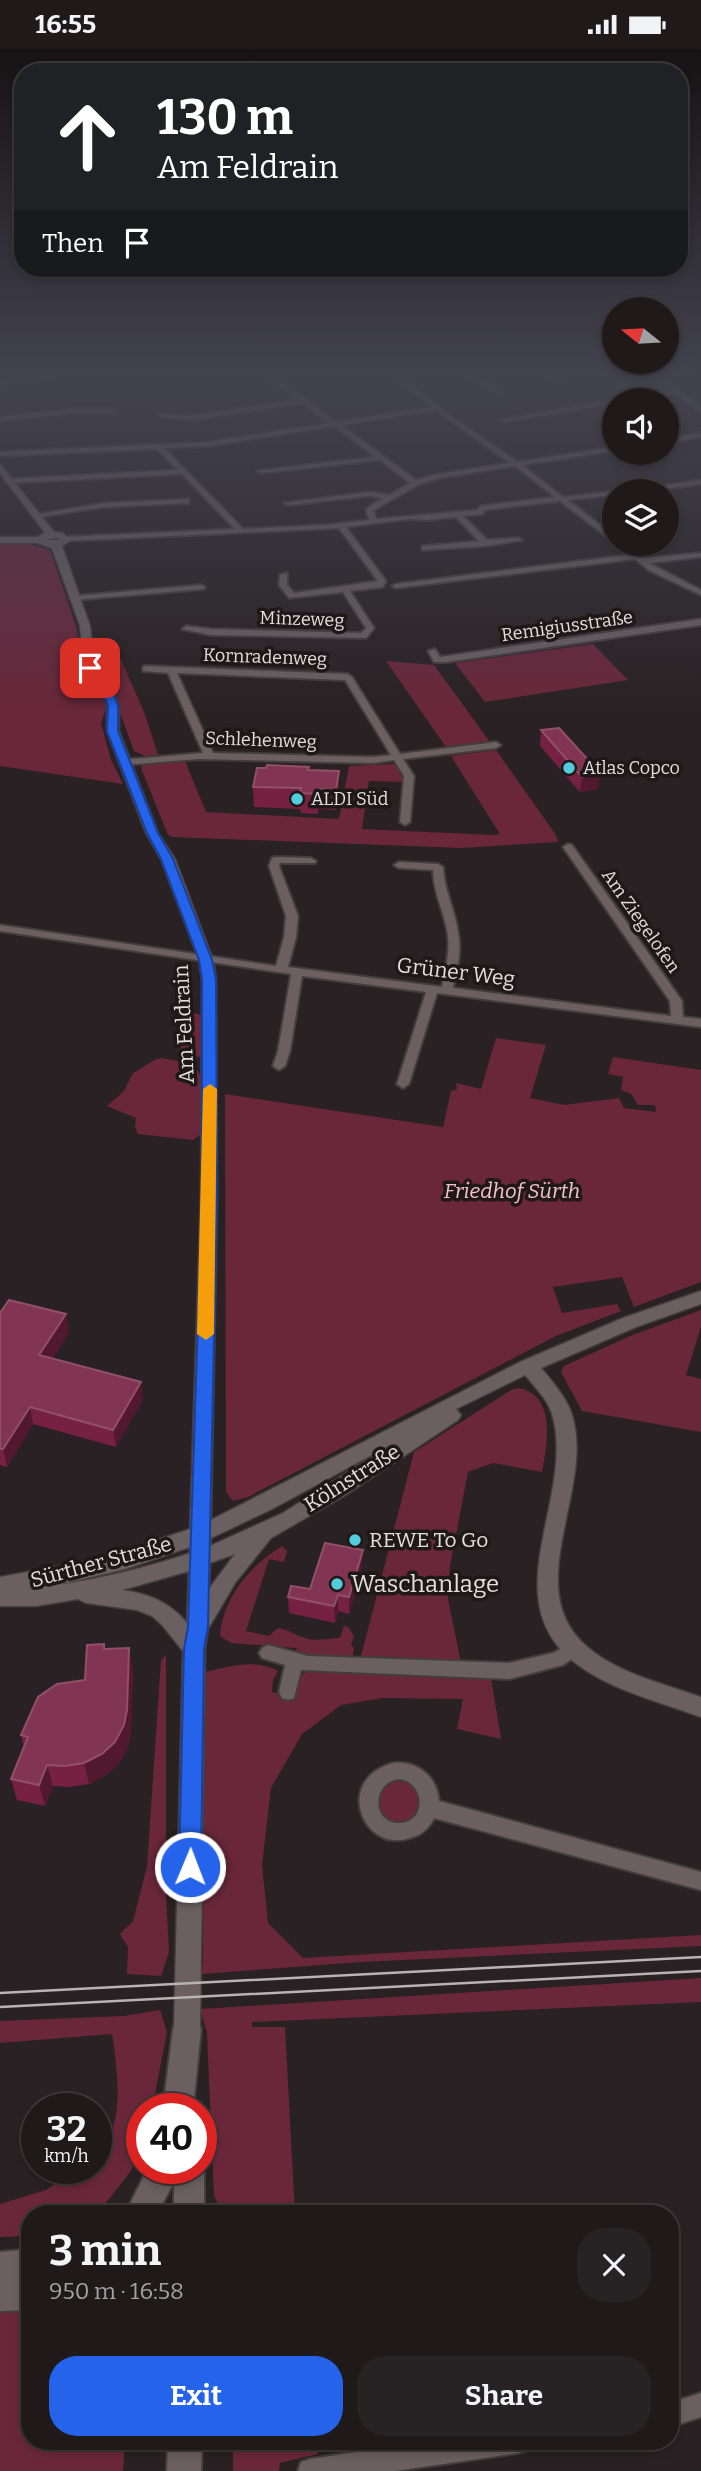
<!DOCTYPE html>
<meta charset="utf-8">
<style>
:root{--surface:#1f191a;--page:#272223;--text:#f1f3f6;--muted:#a1a0a2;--line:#3c3839;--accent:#2563eb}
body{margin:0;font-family:Bitter,serif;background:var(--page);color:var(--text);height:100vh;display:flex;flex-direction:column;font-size:26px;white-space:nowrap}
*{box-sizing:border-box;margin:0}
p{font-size:23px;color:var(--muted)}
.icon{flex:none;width:38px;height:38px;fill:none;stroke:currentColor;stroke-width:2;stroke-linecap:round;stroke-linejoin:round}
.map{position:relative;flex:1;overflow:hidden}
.details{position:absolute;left:21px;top:2156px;width:658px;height:245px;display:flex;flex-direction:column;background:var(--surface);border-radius:28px;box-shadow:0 4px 10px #0003,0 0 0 2px var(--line)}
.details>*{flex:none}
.banner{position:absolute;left:14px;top:14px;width:674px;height:214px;border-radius:28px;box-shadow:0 4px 10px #0003,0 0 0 2px var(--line);background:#202124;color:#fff;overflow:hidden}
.needle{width:46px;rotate:288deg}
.tools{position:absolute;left:602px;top:248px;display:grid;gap:14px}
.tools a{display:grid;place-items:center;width:77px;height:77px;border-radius:50%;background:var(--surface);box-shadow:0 4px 10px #0003,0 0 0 2px var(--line);font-size:35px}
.speed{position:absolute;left:21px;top:2044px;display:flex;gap:14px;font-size:35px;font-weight:700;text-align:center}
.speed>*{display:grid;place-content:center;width:91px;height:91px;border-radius:50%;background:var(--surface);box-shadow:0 4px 10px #0003,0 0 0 2px var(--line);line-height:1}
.speed small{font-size:18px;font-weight:400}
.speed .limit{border:10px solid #d22;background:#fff;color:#111}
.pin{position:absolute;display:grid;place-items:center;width:60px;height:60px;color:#fff;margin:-30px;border-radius:14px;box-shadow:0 4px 10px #0006}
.me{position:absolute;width:77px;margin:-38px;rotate:1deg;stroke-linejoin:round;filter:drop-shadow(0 0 5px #0008)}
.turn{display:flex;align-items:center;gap:24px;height:147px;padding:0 28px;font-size:32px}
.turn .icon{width:91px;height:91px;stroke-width:2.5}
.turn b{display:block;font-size:49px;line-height:60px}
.then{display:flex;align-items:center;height:66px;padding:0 28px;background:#0003;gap:14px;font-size:26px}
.round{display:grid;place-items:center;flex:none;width:74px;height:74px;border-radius:28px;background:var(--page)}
.overview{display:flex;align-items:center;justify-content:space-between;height:119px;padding:0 28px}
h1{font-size:42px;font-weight:700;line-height:52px}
.primary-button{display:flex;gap:14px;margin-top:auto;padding:14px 28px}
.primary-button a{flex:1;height:80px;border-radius:28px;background:var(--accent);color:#fff;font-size:28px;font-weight:700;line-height:80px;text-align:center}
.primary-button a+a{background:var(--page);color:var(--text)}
.status{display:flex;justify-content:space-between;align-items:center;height:49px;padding:0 35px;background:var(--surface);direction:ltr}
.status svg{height:19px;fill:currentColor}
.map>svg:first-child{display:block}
.green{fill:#6a273b}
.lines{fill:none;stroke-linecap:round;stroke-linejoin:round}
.minor-casing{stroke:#443d3e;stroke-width:4}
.tertiary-casing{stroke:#443d3e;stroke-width:3}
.secondary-casing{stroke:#443d3e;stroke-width:4}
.minor{fill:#6a6062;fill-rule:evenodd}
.tertiary{fill:#6a6062;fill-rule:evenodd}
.secondary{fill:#6a6062;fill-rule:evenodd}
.tram{stroke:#b9b3b4;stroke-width:2.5}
.wall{fill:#762141}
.shaded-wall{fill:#52192e}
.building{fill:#823552;stroke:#915068;stroke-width:2}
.route{fill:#2563eb;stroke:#184099;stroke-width:2}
.slow{fill:#f59e0b}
.poi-dot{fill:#52cbda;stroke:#1f1819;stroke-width:2.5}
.labels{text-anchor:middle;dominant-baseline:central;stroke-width:7;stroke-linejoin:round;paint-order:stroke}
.far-street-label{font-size:18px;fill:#e3ddde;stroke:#1f1819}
.far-poi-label{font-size:18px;fill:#e3ddde;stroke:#1f1819;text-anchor:start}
.street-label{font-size:21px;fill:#e3ddde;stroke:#1f1819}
.park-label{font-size:21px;font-style:italic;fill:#f5c0cb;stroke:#1f1819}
.poi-label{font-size:21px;fill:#e3ddde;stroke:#1f1819;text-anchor:start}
.near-poi-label{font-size:24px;fill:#e3ddde;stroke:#1f1819;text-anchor:start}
</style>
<div class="status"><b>16:55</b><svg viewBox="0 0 49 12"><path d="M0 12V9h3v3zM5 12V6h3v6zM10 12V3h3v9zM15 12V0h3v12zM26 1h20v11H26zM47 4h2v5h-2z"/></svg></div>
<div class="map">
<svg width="701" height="2422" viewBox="0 0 701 2422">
<rect width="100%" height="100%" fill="#292123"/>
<path class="green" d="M0 494 29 495 50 501 76 577 86 628 98 638 107 657 101 674 111 711 123 735 0 717Z
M593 595 628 631 485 653 455 614Z
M102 603 118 604 145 665 158 706 145 707 134 702C129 686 100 613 102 603Z
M386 612 434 616 490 693 446 698Z
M496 701 556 786 558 793 461 799 172 788 168 786 141 719 143 715 185 712 206 763 339 770 349 717 395 715 405 733 369 732 362 780 492 786 500 785 451 707Z
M190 964 205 966 203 1005 201 1008 183 1006 179 1001 184 992 177 973Z
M496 989 546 996 530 1049 564 1056 619 1049 624 1059 656 1063 655 1056H638L631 1045 621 1041 623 1028 608 1025 613 1008 701 1021V1233L634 1258 622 1228 553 1238 562 1264 617 1255 621 1262 556 1287 248 1448 233 1452 226 1443 225 1045 443 1078 451 1042 457 1041 456 1034 481 1040Z
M162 1009C171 1011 182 1012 190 1015 211 1025 202 1066 201 1085L193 1091 138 1085 135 1078 136 1069 107 1057 124 1042 133 1024C143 1020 151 1010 162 1009Z
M701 1261V1278L686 1326 701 1330V1383L582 1362 561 1323 564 1317 630 1287Z
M519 1339C557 1347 547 1396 542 1423L493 1414 468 1423 450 1517 447 1545 461 1614 490 1623 501 1690 457 1680 463 1650 382 1649 341 1656 302 1685 271 1739 262 1816 268 1874 303 1909 701 1886V1897L361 1913 201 1925 203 1914 204 1623C229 1618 254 1609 278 1622L273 1631 272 1643 293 1647 298 1630 307 1621 360 1623 361 1607 414 1403 511 1341Z
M282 1497 287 1502 284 1513 269 1510 246 1582 269 1587 278 1579C291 1581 294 1586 305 1589 315 1593 329 1589 340 1589L344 1577 348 1578 354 1587 351 1596 354 1599 352 1611 299 1609 295 1603 297 1599 231 1594 220 1587C223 1548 250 1517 282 1497Z
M166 1606V1844L169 1903 161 1927 127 1925 128 1898 120 1885 133 1872 147 1818 161 1611Z
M392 1730C409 1730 415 1736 422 1750L418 1765C402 1776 394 1776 378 1766L375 1745Z
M701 1929V1953L252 1973V1978H285L295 2165H224L214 2147 207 1984 200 1960Z
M160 1961 167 1983 152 2060H142V2094L131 2122 102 2159 92 2165H30V2187L0 2188V2155L46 2141 78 2119H96C96 2094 109 2094 114 2074 121 2052 116 2008 112 1985L0 1994V1972L124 1967Z
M30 2260V2392H125L123 2422H0V2262Z
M233 2392H317L318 2405 280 2414 279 2422H233Z"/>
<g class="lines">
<defs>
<path id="minor" d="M41 327H59L0 336V332Z
M267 327H274L336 373 432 358 395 327H402L445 363 517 413 614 398V402L522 416 563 448 617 442 614 443V446L568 451 614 487V493L560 452 484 461 483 465 463 467 487 491 518 489 522 491 486 497 422 501V497H425L479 492 456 468 428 471 409 470 346 478 386 532 383 538 350 542 374 579 366 589 211 586 182 580 186 577 211 580 361 584 366 579 343 543 289 549 279 536 280 526 287 524V536L294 544 378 532 339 479 65 492 61 490 65 488 235 480 182 425 10 434 6 432 10 430 178 421 157 400 0 407V403L209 393 329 374 303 354 191 371 157 367 160 365 191 367 298 351ZM436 361 510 414 439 425 416 431 341 376ZM334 377 375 408 257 422 261 424 380 411 410 434 389 446 370 443 284 454 288 456 370 447 383 449 366 460 369 471 326 476 243 480 164 399 209 397ZM515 417 555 448 481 457 477 461 376 470 374 461 418 436 440 429Z
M465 327H473L504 343 499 344Z
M543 327H551L561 333 556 334Z
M646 327C667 327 685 346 701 359V364L675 344 630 352H614V354L503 373 500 371 671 341Z
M72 360H113L116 362 113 364H72L0 372V368Z
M701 384V388L667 394V390Z
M701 431V435L642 443H620Z
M189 450V454H186L105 458 38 468 34 466 105 454Z
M615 495H624L644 509 701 504V508L649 514 701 541V546L650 522 635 510 396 539 392 537 396 535 629 506Z
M201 536 205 538 204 540 74 551 70 549 74 547Z
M701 570V576L447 613H434L428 602 435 600 440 608 447 607Z
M146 617 348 625 352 628 400 705 496 693 501 696 496 699 403 710 414 727 410 773 405 776 400 773 404 727 394 711 373 714 198 710 124 716 121 715V711L203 704 168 624 143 622V618ZM177 624 345 631 391 706 373 708 213 704Z
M568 795 572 796 682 952 683 968 701 970V978L437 944 409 1035 403 1039 397 1035 426 943 302 927 290 1002 285 1017 279 1021 273 1017 278 1002 291 925 0 882V876L276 917 284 888 286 867 269 817 272 809 276 808 311 809 316 812 315 814H280L279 817 298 867 296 888 288 918 442 938C445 921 450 904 448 887 445 864 433 844 433 821L399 819 394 816 399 813 438 815 443 818C444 841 455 861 458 883 462 902 457 921 453 939L671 967 670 952 563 798Z
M573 1593 579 1595 582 1600 579 1605 563 1616 509 1630 301 1621 294 1649 288 1651 282 1649 279 1643 285 1616 262 1609 259 1604 262 1599 268 1596 308 1607 509 1614 553 1604Z
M393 1714C418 1711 437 1728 439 1752L701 1823V1841L434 1769C429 1780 421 1786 410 1789 363 1805 333 1731 393 1714ZM399 1730C426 1733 427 1774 399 1774 371 1774 372 1733 399 1730Z
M701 2344V2368L670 2378V2354Z
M432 2392H530L527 2401 518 2404 395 2422H298L301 2413 310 2410Z"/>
<path id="tertiary" d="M0 415 54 483 62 484 71 491 62 497 90 577 95 618 111 635 119 657V682L158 784 175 810 213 911 216 930 217 1145 211 1471 520 1313 623 1269 701 1242V1255L636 1278 541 1319C552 1332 565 1347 571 1363 597 1436 520 1536 584 1595 615 1624 662 1634 701 1648V1668C660 1653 614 1642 578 1616 490 1551 577 1448 552 1365 548 1351 535 1338 525 1326L456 1360 461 1366 458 1371 344 1447 271 1489 235 1534 208 1580 205 1600 200 1980 196 1989 187 1993 178 1989 174 1980 183 1602 162 1576 152 1567 137 1561 86 1554 78 1550 36 1557H0V1528L104 1509 190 1480 201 1145 202 930 199 911 161 810 146 784 107 682V657L100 636 84 619 80 577 52 499 37 494H0V488H37L45 484 0 424ZM57 489 60 491H45ZM392 1395 283 1464 210 1497 211 1489 272 1460ZM190 1498V1504C147 1519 102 1529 58 1536L125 1520ZM235 1505 209 1540 210 1514ZM189 1522 187 1574C169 1553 150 1545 122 1541Z"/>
<path id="secondary" d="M187 1966 197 1970 201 1980 193 2060H163L173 1980 177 1970Z
M201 2112 204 2119V2165H174V2133L157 2165H125L148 2119H201Z
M30 2200V2261L0 2262V2203Z
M168 2392H202L201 2422H167Z"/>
</defs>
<use href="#minor" class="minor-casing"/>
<use href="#tertiary" class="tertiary-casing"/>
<use href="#secondary" class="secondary-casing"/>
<use href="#minor" class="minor"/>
<use href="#tertiary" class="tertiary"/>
<use href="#secondary" class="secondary"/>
<path class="tram" d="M0 1944 701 1908
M0 1958 701 1922"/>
</g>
<path class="wall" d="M541 681 598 740 580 743 540 697Z
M309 721 339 742 336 761 318 760V765L301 764 300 760 254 758 253 738Z
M0 1264 69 1283 52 1310 143 1350 116 1398 33 1375 7 1418 0 1416Z
M362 1518 349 1565 338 1562 335 1574 289 1564 288 1548 310 1540Z
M104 1595 105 1600 133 1620 131 1682 128 1698 119 1714 106 1726 89 1735 70 1738 53 1737 45 1757 17 1751 11 1730 24 1699 21 1686 85 1631Z"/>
<path class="shaded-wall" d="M339 722V742L336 761V741Z
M600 724 598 740 580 743 582 728Z
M318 740V765L317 745Z
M66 1265 69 1283 43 1324 39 1306Z
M141 1333 143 1350 116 1398 113 1381Z
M30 1358 33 1375 7 1418 3 1400Z
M363 1501 362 1518 349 1565V1548Z
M338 1546V1562L335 1574 334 1557Z
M129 1599 133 1620 131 1682 128 1698 119 1714 106 1726 89 1735 84 1714Z
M47 1716 53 1737 45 1757 39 1736Z"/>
<path class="building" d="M559 679 600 724 582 728 541 681Z
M267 716 309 718 308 721 339 722 336 741 318 740 317 745 300 744 301 739 253 738 257 719H266Z
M9 1251 66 1265 39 1306 141 1333 113 1381 30 1358 3 1400H0V1264Z
M325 1494 363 1501 349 1548 338 1546 334 1557 288 1548 291 1537 310 1540Z
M104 1595V1600L129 1599 127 1661 124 1676 115 1693 102 1705 84 1714 65 1717 47 1716 39 1736 11 1730 28 1688 21 1686 38 1648 57 1635 85 1631 87 1596Z"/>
<linearGradient id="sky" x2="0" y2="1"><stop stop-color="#171213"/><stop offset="0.49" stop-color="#434350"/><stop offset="1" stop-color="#434350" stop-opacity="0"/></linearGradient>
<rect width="701" height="666" fill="url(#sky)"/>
<path class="route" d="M87 617H94L110 635 118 657V682L158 784 173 810 212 911 216 930 217 1145 208 1578 204 1600 201 1818 198 1825 190 1828 182 1825 179 1818 184 1600 188 1578 202 1145V930L199 911 161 810 147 784 107 682 108 657 100 636 85 619Z"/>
<path class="slow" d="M210 1035 217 1040 214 1285 206 1291 197 1285 203 1040Z"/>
<g class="poi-dot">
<circle cx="569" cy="719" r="7"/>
<circle cx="297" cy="750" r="7"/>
<circle cx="355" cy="1491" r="7"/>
<circle cx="337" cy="1535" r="7"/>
</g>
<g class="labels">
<g class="far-street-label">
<text transform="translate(302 570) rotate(2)">Minzeweg</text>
<text transform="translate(567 577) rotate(-8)">Remigiusstraße</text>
<text transform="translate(265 608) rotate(2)">Kornradenweg</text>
<text transform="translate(261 691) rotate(2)">Schlehenweg</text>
<text transform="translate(641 872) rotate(55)">Am Ziegelofen</text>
</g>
<g class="far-poi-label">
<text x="583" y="719">Atlas Copco</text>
<text x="311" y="750">ALDI Süd</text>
</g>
<g class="street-label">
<text transform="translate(456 923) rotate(7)">Grüner Weg</text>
<text transform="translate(184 975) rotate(-93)">Am Feldrain</text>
<text transform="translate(352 1429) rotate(-32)">Kölnstraße</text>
<text transform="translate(101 1513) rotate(-15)">Sürther Straße</text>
</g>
<g class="park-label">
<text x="512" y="1142">Friedhof Sürth</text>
</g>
<g class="poi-label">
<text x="369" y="1491">REWE To Go</text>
</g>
<g class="near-poi-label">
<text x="351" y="1535">Waschanlage</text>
</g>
</g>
</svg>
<div class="tools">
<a><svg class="needle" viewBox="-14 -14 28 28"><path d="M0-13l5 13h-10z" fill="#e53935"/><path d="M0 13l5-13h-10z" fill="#a1a0a2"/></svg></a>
<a><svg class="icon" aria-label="sound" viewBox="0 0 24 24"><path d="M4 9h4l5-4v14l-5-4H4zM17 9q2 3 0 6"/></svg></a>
<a><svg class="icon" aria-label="layers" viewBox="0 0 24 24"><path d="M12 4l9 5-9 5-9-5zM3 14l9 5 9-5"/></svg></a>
</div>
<div class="speed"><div>32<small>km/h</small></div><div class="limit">40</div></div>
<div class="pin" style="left:90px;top:619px;background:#d93025"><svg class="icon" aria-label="arrive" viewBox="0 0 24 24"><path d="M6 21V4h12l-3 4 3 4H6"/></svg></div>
<svg class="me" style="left:190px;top:1818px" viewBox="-20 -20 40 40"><circle r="17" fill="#2563eb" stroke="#fff" stroke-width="3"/><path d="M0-11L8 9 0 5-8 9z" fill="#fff"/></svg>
<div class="banner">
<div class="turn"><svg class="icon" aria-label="ahead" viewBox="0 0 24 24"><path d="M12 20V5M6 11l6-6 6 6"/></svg><div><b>130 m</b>Am Feldrain</div></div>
<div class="then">Then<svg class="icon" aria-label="arrive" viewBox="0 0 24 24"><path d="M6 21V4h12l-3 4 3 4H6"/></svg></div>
</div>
<section class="details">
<div class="overview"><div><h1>3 min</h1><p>950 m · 16:58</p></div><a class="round"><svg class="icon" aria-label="close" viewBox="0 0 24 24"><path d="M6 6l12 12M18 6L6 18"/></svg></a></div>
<div class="primary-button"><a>Exit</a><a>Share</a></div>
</section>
</div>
